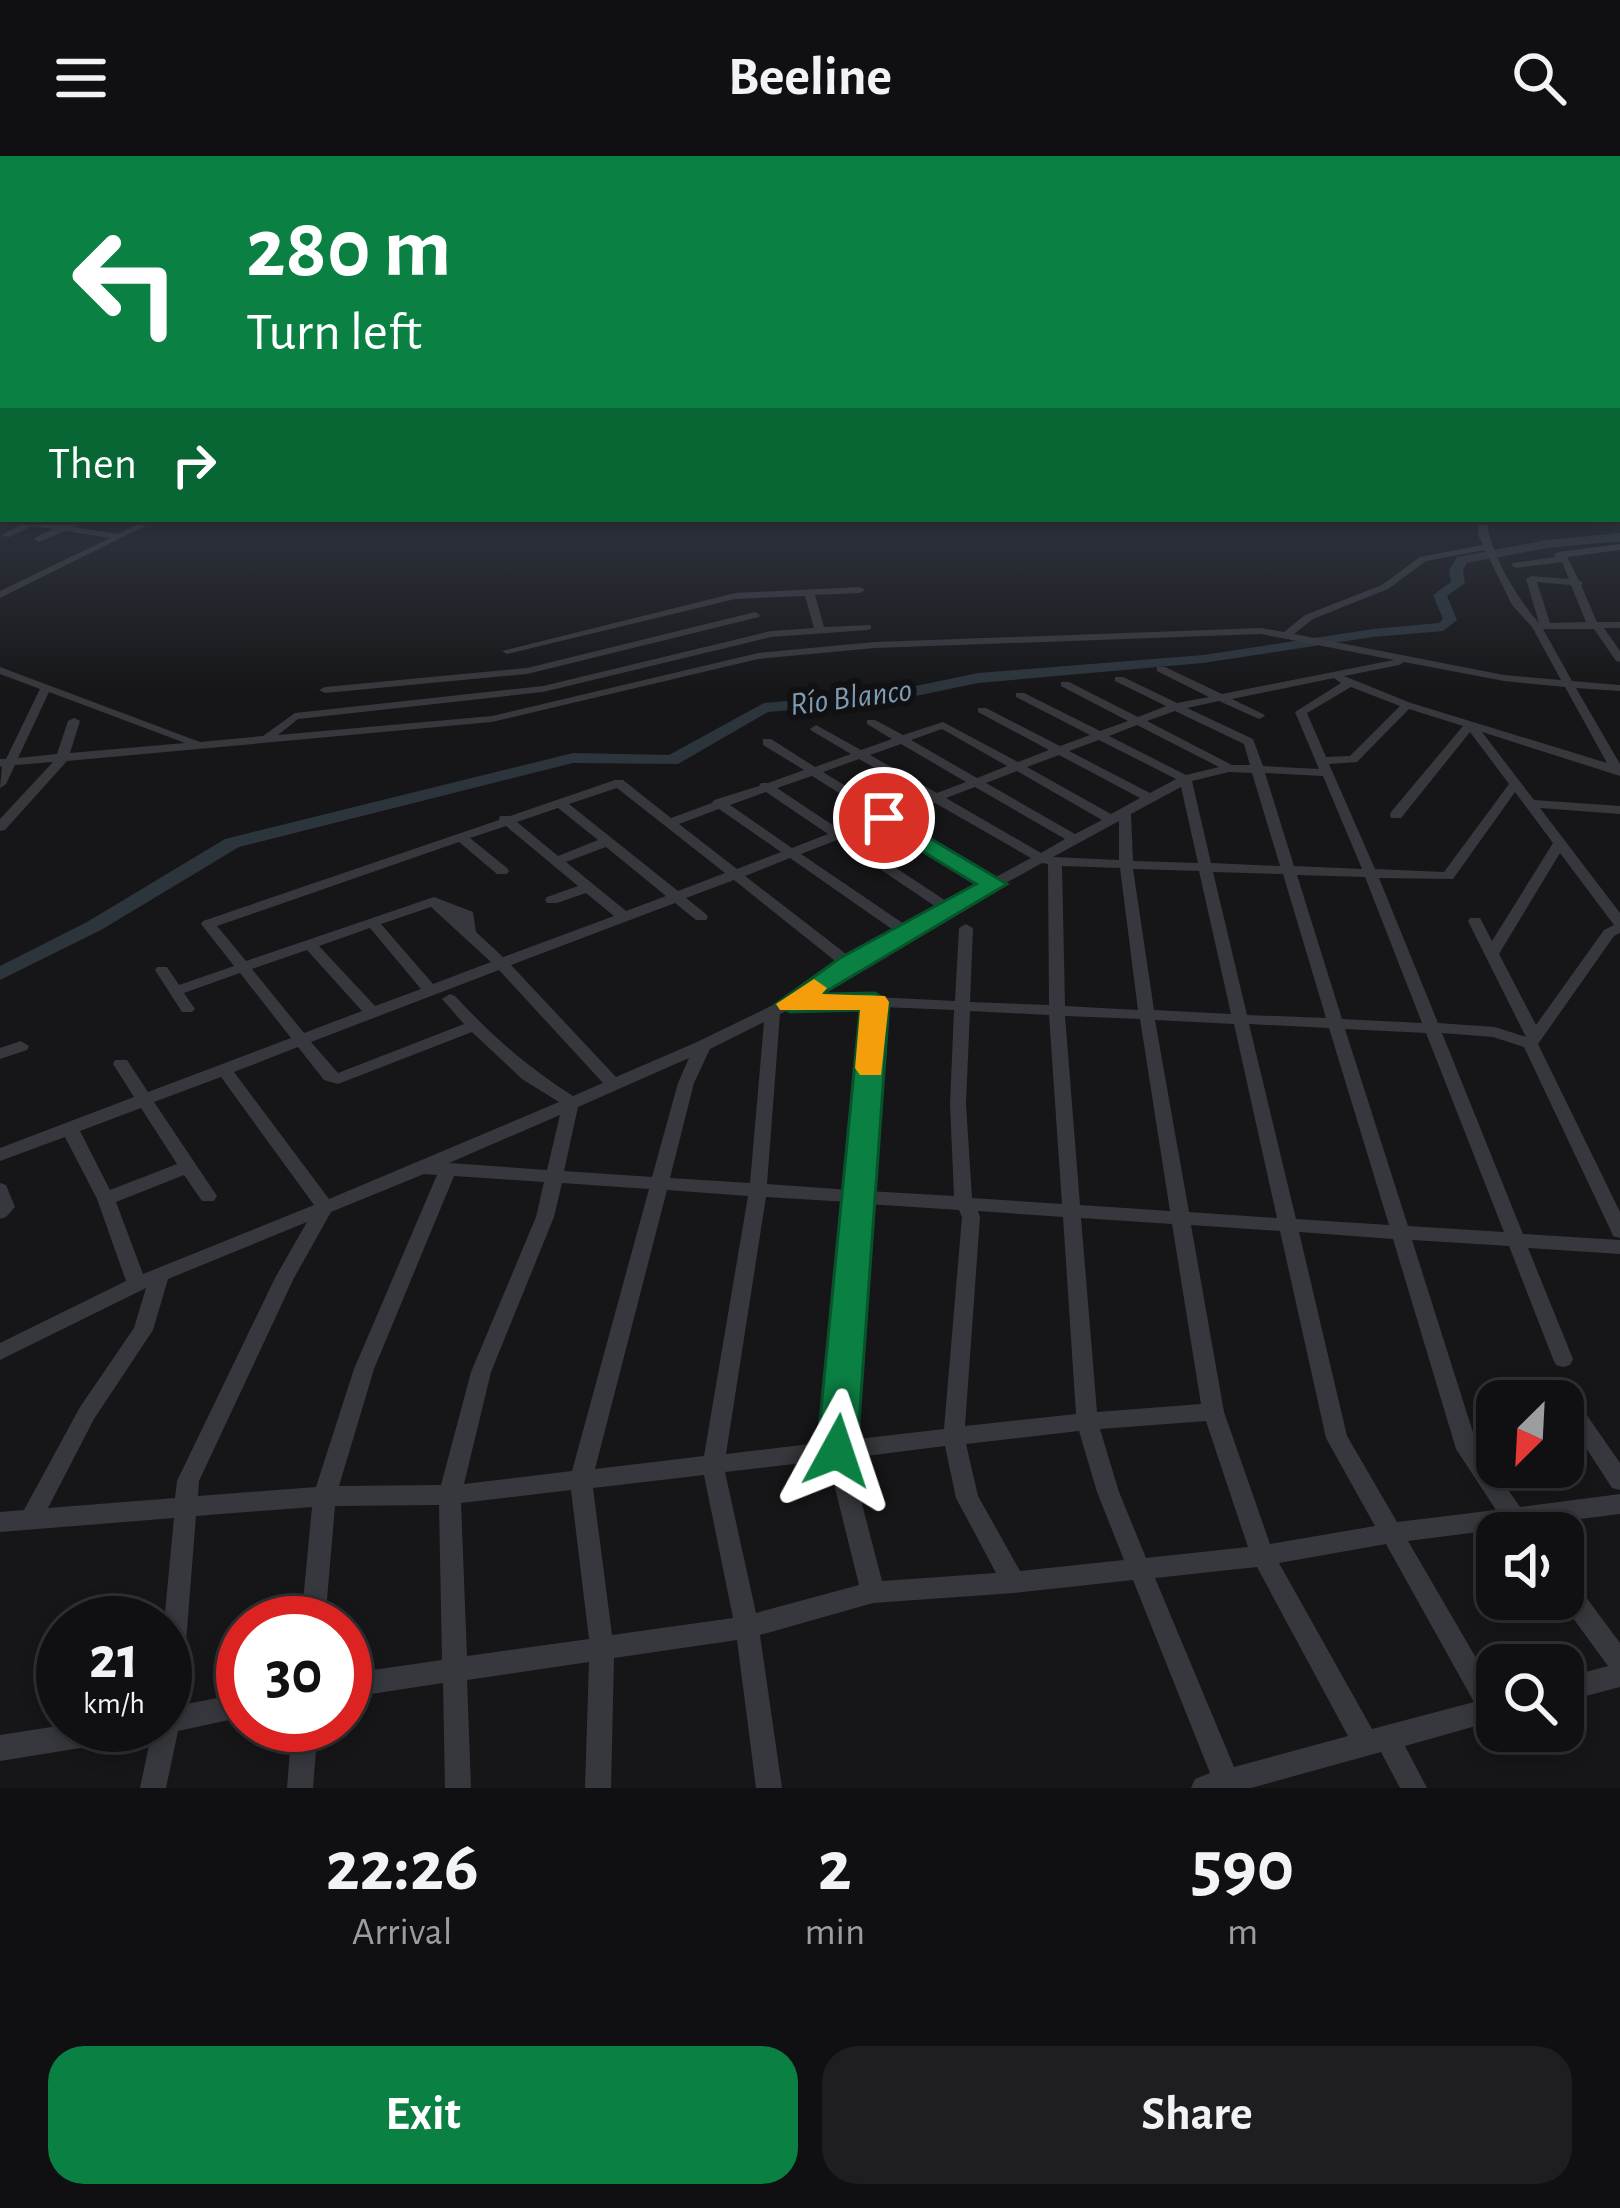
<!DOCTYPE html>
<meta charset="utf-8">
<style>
:root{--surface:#101012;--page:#1e1e20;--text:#f1f3f6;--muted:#9c9d9f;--line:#303032;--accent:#0b8043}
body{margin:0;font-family:"Alegreya Sans",sans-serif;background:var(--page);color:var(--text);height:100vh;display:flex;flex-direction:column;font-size:45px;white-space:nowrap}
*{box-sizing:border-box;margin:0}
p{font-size:39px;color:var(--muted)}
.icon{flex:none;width:66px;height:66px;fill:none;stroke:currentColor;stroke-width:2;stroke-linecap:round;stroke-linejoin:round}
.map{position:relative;height:1632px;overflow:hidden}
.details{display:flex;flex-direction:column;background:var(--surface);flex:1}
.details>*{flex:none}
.banner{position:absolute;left:0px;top:0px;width:1620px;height:366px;box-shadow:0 6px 18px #0003,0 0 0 3px var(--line);background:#0b8043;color:#fff;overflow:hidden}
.needle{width:78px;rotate:204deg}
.fabs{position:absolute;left:1476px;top:1224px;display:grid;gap:24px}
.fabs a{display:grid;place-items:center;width:108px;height:108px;border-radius:24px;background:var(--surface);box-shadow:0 6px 18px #0003,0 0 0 3px var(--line);font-size:60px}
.speed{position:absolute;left:36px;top:1440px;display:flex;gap:24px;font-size:60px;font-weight:700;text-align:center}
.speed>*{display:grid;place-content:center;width:156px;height:156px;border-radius:50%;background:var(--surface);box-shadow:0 6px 18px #0003,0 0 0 3px var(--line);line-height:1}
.speed small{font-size:30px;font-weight:400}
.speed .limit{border:18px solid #d22;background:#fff;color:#111}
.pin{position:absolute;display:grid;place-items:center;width:102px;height:102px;color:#fff;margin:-51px;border:6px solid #fff;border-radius:50%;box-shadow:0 3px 12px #0007}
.me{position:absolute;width:132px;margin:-66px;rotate:5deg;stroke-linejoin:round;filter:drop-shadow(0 0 9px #0008)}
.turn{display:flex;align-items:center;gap:42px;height:252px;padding:0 48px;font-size:54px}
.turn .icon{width:156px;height:156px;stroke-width:2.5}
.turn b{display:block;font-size:84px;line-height:102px}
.then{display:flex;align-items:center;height:114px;padding:0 48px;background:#0003;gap:24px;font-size:45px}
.eta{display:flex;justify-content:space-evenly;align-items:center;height:204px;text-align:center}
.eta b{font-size:72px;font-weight:700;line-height:84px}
.cta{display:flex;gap:24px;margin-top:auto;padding:24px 48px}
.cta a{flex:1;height:138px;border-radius:36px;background:var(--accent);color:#fff;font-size:48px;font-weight:700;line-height:138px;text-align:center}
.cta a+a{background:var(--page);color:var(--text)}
header{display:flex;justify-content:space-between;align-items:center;height:156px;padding:0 48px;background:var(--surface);font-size:54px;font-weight:700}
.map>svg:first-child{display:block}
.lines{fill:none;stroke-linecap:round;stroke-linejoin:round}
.canal{stroke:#2c353c;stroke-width:8}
.river{fill:#2c353c;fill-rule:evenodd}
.minor{fill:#37383d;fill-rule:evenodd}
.route{fill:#0b8043;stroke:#07532c;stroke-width:3}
.slow{fill:#f59e0b}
.labels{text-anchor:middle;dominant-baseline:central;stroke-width:12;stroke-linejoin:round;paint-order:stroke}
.far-water-label{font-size:33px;font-style:italic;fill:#7f9bb3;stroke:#111113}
</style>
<header><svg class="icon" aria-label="menu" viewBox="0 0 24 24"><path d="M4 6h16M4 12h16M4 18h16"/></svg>Beeline<svg class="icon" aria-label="search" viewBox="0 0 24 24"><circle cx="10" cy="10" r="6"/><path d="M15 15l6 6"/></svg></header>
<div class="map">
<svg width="1620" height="1632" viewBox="0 0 1620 1632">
<rect width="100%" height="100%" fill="#161618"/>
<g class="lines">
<path class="canal" d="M1614 381 1620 382"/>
<path class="river" d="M1620 377V385L1547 392 1467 407 1463 414 1465 427 1447 440 1457 464 1443 475 1373 481 1203 507 978 527 887 546 768 556 678 608 573 607 239 691 101 774 0 824V810L87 766 225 683 573 597 669 599 764 547 887 536 978 517 1203 499 1373 473 1439 467 1443 463 1433 439 1451 426 1449 414 1457 401 1547 384Z"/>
<path class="minor" d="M1617 308H1620V313H1617Z
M32 363 62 369 76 363H85L84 366 73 371 118 378 148 363H159L0 442V435L110 382 65 375 39 386 34 383 36 381 54 373 32 370 9 381 1 379Z
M1479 363H1487C1488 395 1517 442 1539 467L1526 423 1531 420 1569 423 1562 406 1516 412 1511 409 1513 407 1556 401 1553 399 1558 396 1620 388V394L1567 401 1579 424 1583 427 1581 429 1597 466H1620V472H1604L1620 495V506L1616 505 1594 473H1543L1572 525 1620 529V535L1576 532 1620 608V620L1482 576 1534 644 1620 650V658L1540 652 1620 757V777L1614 780 1538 888 1620 1056V1082L1613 1080 1611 1075 1524 891 1493 881 1442 877 1523 1078 1620 1084V1098L1528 1092 1573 1203 1570 1209 1563 1211 1556 1209 1553 1203 1509 1090 1412 1084 1477 1289 1520 1351 1620 1338V1358L1532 1369 1536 1377H1512L1509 1372 1408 1385 1497 1538V1564L1405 1590 1427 1632H1400L1381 1596 1251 1632H1191L1195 1623 1210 1617 1133 1424 1014 1437 873 1447 760 1479 782 1632H756L737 1484 614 1502 611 1632H585L589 1506 467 1524 471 1632H445L443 1527 345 1542V1518L442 1504 439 1349 335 1350 325 1467H301L312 1351 196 1360 181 1549 243 1537V1561L178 1575 166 1632H140L152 1575 151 1578 142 1582 0 1605V1579L64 1569H165L164 1467 174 1362 0 1376V1356L24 1354 80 1251 134 1172 146 1132 0 1204V1187L126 1125 97 1043 65 981 0 1005V992L134 941 113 908 115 904H127L148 936 291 882 240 817 184 837 195 853 192 856H182L155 814 157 811H167L179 829 234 810 201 768 203 765 499 664 500 660H510L615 624H623L671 662 712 647 714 644 759 630 761 627H768L804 614 763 589V583H771L815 611 851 598 812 575 810 573 816 569 861 594 892 583 867 568V564H875L903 579 943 566 1018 606 1049 594 978 556V552H986L1060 590 1090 579 1016 541V537H1024L1100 575 1128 565 1061 530V526H1069L1138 561 1166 550 1115 525V521H1123L1177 547 1209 541 1157 515V511H1165L1222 538 1394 504 1261 478 875 492 758 503 492 566 67 605 5 674 0 675V663L53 606 15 609 6 628 0 632 2 610 0 611V603H6L40 533 0 518V511L200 586 263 580 295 557 543 530 771 475 814 472 805 440 735 443 507 498 502 495 735 437 860 431 865 434 860 437 815 439 824 471 871 469V473L867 474 771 481 543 536 298 563 278 579 492 560 758 497 875 486 1261 472 1284 476 1305 459 1382 429 1420 401 1483 389 1478 379ZM1485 394 1512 449 1532 471 1561 524 1504 519 1294 478 1313 463 1388 433 1426 405ZM1537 426 1571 429 1586 466 1550 467ZM1404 506 1504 525 1565 531 1607 607 1411 547 1344 520 1399 509ZM1334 522 1341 527 1295 556 1319 613 1263 610 1253 583 1187 552 1219 545 1259 563 1265 560 1263 558 1232 543ZM1351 531 1400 550 1350 600 1326 601 1307 557ZM49 536 185 587 70 597 80 565 74 562 68 565 57 598 18 602ZM1409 553 1463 570 1391 656 1390 659 1391 662H1401L1470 576 1509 628 1444 716 1375 713 1329 608 1357 606ZM1175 555 1244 588 1250 609H1232L1147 565ZM1137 569 1219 611 1186 619 1109 580ZM942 573 1007 610 977 622 911 584ZM1099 584 1176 623 1150 637 1069 595ZM901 588 966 626 937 637 870 599ZM1059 599 1140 642 1111 658 1027 611ZM859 603 926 641 887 656 823 616ZM1017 615 1102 664 1075 678 986 627ZM1229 616 1252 617 1280 710 1211 707 1192 625ZM1265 617 1323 620 1362 713 1294 710ZM812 620 876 660 840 674 777 632ZM975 631 1065 683 1041 697 946 642ZM1181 631 1198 707 1133 705 1131 658ZM617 632 725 717 678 735 569 648ZM766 636 828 678 792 692 730 649ZM1515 636 1553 687 1492 785 1480 762H1470L1468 765 1526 881 1495 871 1438 867 1379 722 1453 723ZM935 647 1031 702 994 722 897 661ZM558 652 598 684 558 700 517 666ZM719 653 781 696 737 713 679 668ZM1119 665V704L1053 701ZM885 666 984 728 949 747 848 680ZM506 670 578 730 547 741 545 744 547 747H557L586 737 614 760 503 801 476 776 473 756 434 741 246 805 217 770 459 686 497 718H507L509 715 507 712 470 682ZM837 684 939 753 907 770 801 698ZM606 691 666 740 626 755 566 706ZM1560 697 1614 769 1604 774 1536 869 1499 798ZM790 702 896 776 850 801 745 720ZM1042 707 1048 708 1049 849 970 846 973 772 966 768 959 772 955 845 875 841 808 842 854 811ZM1062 710 1120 712 1138 854 1065 850ZM1133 713 1199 715 1231 858 1154 854ZM1213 716 1283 718 1326 862 1247 859ZM1297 719 1365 721 1422 867 1342 863ZM734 724 839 808C815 824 789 841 765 853L697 886 616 921 511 809 675 747 696 764H706L708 761 706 758 686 742ZM431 751 491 806 433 828 381 768ZM370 772 421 833 375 850 319 790ZM307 794 362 855 304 877 252 813ZM499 814 603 927 573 940C527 911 492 880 455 840L450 838 442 843 464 868 338 917 311 886ZM867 851 850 1034 767 1028 780 858 793 852ZM882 851 954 854 950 948 954 1040 868 1035ZM970 855 1049 859 1062 1048 972 1042 966 948ZM1065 860 1140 863 1170 1055 1080 1049ZM1155 864 1234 868 1277 1062 1189 1056ZM764 866 750 1027 670 1022 694 927 710 893ZM1249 868 1329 872 1389 1069 1296 1063ZM1345 873 1426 877 1504 1076 1408 1070ZM472 876 522 923 559 946 329 1043 234 916 298 891 324 924 338 928ZM689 902 678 927 652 1021 564 1015 578 951ZM221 921 314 1049 143 1118 116 1046 184 1019 202 1045H214L217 1040 154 946ZM141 952 177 1008 110 1034 80 975ZM560 959 547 1014 449 1007ZM424 1018 437 1019 354 1213 316 1331 198 1340 199 1325 294 1122 331 1056ZM454 1020 544 1026 536 1061 471 1216 441 1329 339 1330 374 1213ZM562 1027 649 1033 572 1315 464 1328 491 1216 554 1061ZM667 1034 748 1040 704 1300 595 1313ZM766 1041 849 1046 827 1286 726 1298ZM867 1048 959 1054 962 1061 944 1273 849 1284ZM978 1055 1063 1061 1076 1258 965 1270 980 1061ZM1081 1062 1172 1068 1201 1248 1097 1256ZM307 1066 275 1122 177 1325 175 1342 48 1352 94 1263 153 1174 168 1123ZM1191 1069 1280 1075 1326 1282 1375 1370 1270 1388 1224 1256ZM1299 1076 1393 1083 1456 1293 1496 1354 1397 1366 1347 1280ZM1206 1265 1248 1391 1146 1402 1119 1336 1100 1273ZM1079 1275 1097 1336 1124 1404 1020 1415 978 1340 966 1288ZM945 1290 956 1342 996 1417 882 1425 850 1302ZM828 1304 859 1429 756 1457 725 1316ZM704 1319 733 1462 612 1479 593 1332ZM571 1334 589 1483 467 1500 461 1347ZM1386 1388 1474 1546 1372 1573 1279 1407ZM1257 1411 1348 1580 1234 1611 1155 1422Z
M755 456 760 459 759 461 527 518 325 537 319 534 325 531 527 512Z
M21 885 29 890 27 894 0 903V892Z
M0 1027 6 1029 15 1051 6 1061 0 1063Z
M1577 1252 1584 1255 1620 1307V1334L1612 1332 1570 1267 1566 1261 1570 1255Z
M1563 1418 1571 1421 1620 1487V1531L1563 1546V1522L1608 1510 1559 1443H1563Z
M292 1569H318L313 1632H287Z"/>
</g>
<linearGradient id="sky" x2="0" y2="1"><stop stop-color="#0c0c0d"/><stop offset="0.57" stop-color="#363c48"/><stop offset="1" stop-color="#363c48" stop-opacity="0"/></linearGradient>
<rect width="1620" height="537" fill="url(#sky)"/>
<path class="route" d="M884 655 1007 728 822 838 875 837 889 846 857 1295 851 1307 837 1311 823 1307 817 1295 860 854 790 856 776 848 840 802 976 728 876 667V657Z"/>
<path class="slow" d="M814 823 827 832 822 838 885 840 889 846 881 919H860L855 912 860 854H780L776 848Z"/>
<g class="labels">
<g class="far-water-label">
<text transform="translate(851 542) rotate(-7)">Río Blanco</text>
</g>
</g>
</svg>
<div class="fabs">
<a><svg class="needle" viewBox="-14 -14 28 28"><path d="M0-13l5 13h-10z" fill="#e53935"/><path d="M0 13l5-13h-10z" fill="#9c9d9f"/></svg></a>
<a><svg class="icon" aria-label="sound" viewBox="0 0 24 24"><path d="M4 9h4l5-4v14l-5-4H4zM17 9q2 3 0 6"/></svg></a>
<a><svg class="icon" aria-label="search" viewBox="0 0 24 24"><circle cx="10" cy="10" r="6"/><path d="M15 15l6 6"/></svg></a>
</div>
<div class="speed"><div>21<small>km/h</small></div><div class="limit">30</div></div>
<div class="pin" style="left:884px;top:662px;background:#d93025"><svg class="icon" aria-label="arrive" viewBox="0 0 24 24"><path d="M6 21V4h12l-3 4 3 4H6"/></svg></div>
<svg class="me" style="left:837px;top:1295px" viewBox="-20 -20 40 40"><path d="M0-17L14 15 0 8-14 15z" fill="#0b8043" stroke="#fff" stroke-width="4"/></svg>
<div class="banner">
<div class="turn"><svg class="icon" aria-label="left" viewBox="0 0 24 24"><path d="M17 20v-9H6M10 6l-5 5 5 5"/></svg><div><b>280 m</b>Turn left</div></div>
<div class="then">Then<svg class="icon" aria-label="right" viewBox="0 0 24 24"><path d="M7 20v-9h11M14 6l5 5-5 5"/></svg></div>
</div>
</div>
<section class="details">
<div class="eta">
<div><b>22:26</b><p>Arrival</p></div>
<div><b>2</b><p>min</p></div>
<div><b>590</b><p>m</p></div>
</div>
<div class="cta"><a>Exit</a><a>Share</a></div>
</section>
